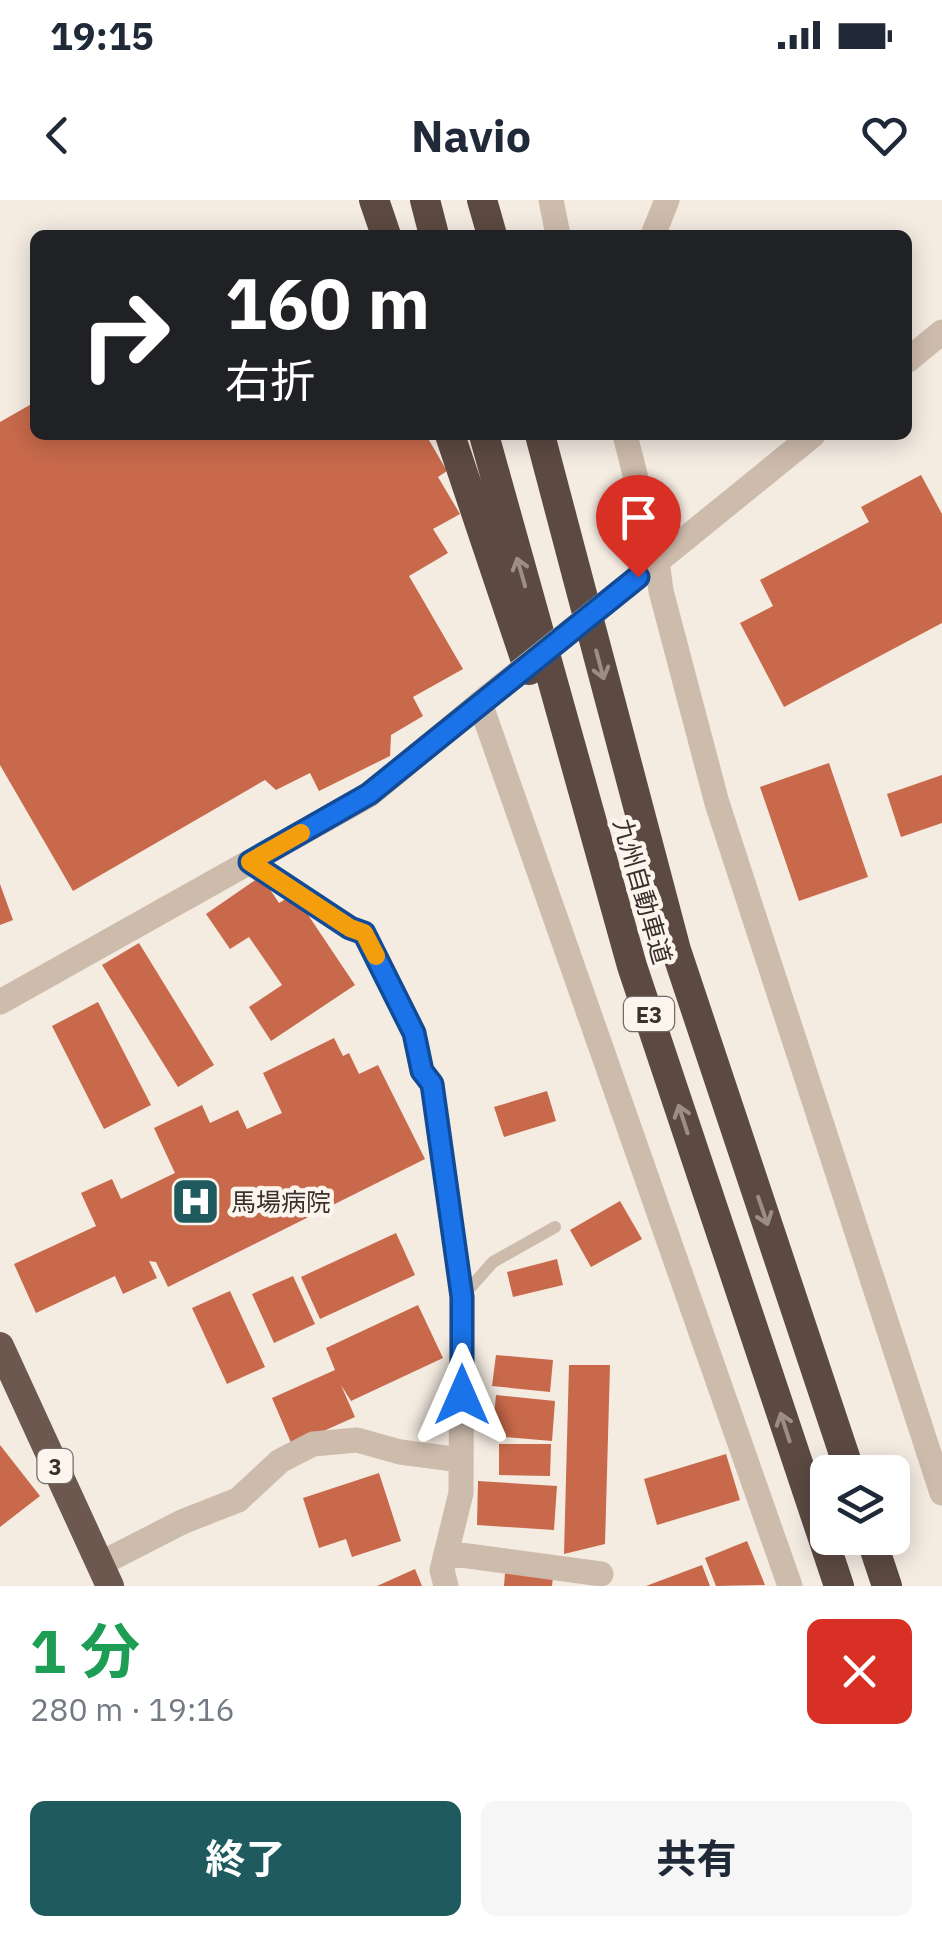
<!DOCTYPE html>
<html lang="ja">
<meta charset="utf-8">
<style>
:root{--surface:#fff;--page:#f6f6f7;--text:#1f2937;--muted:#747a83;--accent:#1f5a5e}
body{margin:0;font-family:"IBM Plex Sans","Noto Sans JP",sans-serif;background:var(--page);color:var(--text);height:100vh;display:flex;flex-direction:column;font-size:38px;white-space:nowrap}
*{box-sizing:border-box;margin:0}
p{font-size:32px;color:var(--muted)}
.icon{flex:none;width:55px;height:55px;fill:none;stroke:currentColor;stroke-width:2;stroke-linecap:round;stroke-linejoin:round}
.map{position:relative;height:1386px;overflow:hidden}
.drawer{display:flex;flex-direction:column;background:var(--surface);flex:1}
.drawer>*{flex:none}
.top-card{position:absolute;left:30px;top:30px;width:882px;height:210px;border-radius:15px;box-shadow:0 5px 25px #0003;background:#202124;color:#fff;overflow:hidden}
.buttons{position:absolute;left:810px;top:1255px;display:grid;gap:20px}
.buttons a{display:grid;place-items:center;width:100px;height:100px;border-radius:15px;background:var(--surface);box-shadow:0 5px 25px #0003;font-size:50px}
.pin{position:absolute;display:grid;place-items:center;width:85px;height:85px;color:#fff;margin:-102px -42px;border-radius:50% 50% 50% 0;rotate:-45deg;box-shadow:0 0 10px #0007}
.pin .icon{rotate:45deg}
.me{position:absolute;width:110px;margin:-55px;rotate:0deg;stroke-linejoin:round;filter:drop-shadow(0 0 8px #0008)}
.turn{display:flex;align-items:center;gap:35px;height:210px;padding:0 30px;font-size:45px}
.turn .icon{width:130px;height:130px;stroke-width:2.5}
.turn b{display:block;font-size:70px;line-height:85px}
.round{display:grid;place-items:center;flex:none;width:105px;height:105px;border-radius:15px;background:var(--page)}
.overview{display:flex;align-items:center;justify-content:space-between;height:170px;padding:0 30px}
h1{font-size:60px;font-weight:700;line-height:75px;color:#1e9e55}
.action{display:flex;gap:20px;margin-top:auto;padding:20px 30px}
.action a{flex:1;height:115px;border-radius:15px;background:var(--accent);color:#fff;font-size:40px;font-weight:700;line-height:115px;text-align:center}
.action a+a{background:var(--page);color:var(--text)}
.status{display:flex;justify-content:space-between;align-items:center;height:70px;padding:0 50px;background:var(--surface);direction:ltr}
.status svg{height:28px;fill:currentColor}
header{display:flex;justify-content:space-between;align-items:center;height:130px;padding:0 30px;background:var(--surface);font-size:45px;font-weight:700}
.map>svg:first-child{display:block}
.building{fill:#c8694b}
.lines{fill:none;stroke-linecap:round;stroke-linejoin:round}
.service{stroke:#cdbbac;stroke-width:12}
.minor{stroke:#cdbbac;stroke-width:25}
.tertiary{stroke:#cdbbac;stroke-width:25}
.trunk{stroke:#6c584f;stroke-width:28}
.motorway{stroke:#5c4a42;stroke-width:30}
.tertiary-bridge{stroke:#cdbbac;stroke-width:25}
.oneway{stroke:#9c8e87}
.route-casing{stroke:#114b97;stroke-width:25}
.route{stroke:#1a73e8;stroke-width:18}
.slow{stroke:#f59e0b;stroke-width:18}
.labels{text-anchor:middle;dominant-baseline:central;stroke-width:9;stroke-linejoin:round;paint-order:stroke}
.shield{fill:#fbf5ee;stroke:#756b66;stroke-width:2.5}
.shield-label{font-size:22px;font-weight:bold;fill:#3b302b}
.street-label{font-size:25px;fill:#3b302b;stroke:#fbf5ee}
.poi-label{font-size:25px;fill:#3b302b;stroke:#fbf5ee;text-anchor:start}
</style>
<div class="status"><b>19:15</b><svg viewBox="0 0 49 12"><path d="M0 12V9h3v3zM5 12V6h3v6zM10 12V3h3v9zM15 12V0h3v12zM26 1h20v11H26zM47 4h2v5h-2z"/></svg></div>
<header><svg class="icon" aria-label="back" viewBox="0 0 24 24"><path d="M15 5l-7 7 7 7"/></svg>Navio<svg class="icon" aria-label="heart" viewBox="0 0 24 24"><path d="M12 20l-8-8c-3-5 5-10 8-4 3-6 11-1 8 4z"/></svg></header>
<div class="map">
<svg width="942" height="1386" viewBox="0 0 942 1386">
<rect width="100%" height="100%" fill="#f4ebe1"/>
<path class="building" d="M35 202V235H426L447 271 438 277 460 314 433 329 448 353 409 376 463 469 413 497 423 516 391 535 390 556 319 591 310 573 276 590 265 580 73 691 0 565V222Z
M921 275 942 314V423L784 507 740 423 773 406 760 380 869 322 861 307Z
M829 563 868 677 799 701 760 587Z
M942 575V623L901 637 887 594Z
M261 676 279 703 294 694 355 785 271 841 249 807 282 785 249 737 230 749 206 714Z
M0 684 13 720 0 725Z
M139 743 214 865 178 887 102 765Z
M98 802 151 905 104 929 52 826Z
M334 838 343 856 349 853 359 874 378 865 425 959 168 1087 156 1062 149 1061 157 1078 123 1094 115 1076 36 1113 14 1064 96 1026 81 993 112 979 121 999 175 973 154 928 202 905 210 923 238 910 247 929 282 913 263 873Z
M547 891 556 921 504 937 494 907Z
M620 1001 642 1039 591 1067 570 1030Z
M396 1033 415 1075 320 1119 301 1077Z
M557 1059 563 1085 513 1097 507 1072Z
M293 1076 315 1124 274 1143 252 1094Z
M230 1091 265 1167 227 1184 192 1108Z
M418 1105 443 1158 351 1201 341 1185 355 1217 292 1245 272 1198 335 1170 326 1148Z
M496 1155 553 1160 550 1192 492 1186Z
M569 1165H610L605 1344 564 1354Z
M496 1195 555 1201 552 1241 492 1236Z
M499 1244H551L550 1276 499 1275Z
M0 1245 40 1296 0 1327Z
M726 1254 740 1300 657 1325 644 1279Z
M379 1273 401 1341 352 1357 346 1339 319 1348 303 1298Z
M478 1281 557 1286 554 1330 477 1325Z
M747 1341 765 1385 716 1386 705 1358Z
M702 1365 710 1386H646Z
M415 1369 422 1386H377Z
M505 1373 553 1377 552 1386H504Z"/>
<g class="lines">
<path class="service" d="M250 661 350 728 364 733 414 833 422 871 432 884 462 1097
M462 1097 493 1062 555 1027"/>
<path class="minor" d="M551 0 558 35
M653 35 667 0
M625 235 657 361 661 391 717 603 942 1293
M480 503 790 1386
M446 1353 601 1374
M100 1364 182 1322 238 1300 280 1261 313 1244 357 1240 400 1252 461 1260
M446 1386 442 1370 461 1293 462 1097"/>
<path class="tertiary" d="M908 160 942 132
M638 377 813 235
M0 802 369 595 490 495"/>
<path class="trunk" d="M0 1146 110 1386"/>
<path class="motorway" d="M374 0 386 35
M425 0 434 35
M482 0 492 35
M450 235 529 470
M484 235 632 766 839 1386
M540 235 676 750 850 1272
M871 1338 887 1386"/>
<path class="tertiary-bridge" d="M490 495 638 377"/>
</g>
<defs><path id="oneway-shaft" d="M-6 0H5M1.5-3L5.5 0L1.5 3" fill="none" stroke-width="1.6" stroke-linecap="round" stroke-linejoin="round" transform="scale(2.5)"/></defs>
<g class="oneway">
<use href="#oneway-shaft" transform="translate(521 372) rotate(-106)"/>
<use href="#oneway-shaft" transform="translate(600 465) rotate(75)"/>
<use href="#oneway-shaft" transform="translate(683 919) rotate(-108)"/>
<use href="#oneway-shaft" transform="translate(763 1011) rotate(71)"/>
<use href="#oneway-shaft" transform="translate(785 1227) rotate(-108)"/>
</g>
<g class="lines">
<defs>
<path id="route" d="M462 1195V1097L432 884 422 871 414 833 364 733 350 728 250 662 369 594 638 377"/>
</defs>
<use href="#route" class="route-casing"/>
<use href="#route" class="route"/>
<path class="slow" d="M301 633 250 662 350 728 364 733 376 756"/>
</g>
<defs>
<symbol id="hospital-square" viewBox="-11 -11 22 22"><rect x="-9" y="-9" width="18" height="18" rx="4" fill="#1f5a5e" stroke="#fbf5ee"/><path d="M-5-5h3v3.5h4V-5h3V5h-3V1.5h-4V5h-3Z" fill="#fff"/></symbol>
</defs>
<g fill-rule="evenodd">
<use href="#hospital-square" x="168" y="974" width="55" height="55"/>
</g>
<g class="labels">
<g class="shield">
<rect x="624" y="797" width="50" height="34" rx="8"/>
<rect x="37.5" y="1249" width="35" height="34" rx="8"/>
</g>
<g class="shield-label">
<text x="649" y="814">E3</text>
<text x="55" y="1266">3</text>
</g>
<g class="street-label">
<text transform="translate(643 691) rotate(74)">九州自動車道</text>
</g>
<g class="poi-label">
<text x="231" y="1001">馬場病院</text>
</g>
</g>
</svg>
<div class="buttons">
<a><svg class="icon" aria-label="layers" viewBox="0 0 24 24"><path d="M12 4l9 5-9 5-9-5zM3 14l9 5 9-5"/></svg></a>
</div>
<div class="pin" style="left:638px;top:377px;background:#d93025"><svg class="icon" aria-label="arrive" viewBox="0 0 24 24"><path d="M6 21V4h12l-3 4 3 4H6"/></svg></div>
<svg class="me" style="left:462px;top:1195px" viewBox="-20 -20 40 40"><path d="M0-17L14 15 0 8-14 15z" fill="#1a73e8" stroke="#fff" stroke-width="4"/></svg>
<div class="top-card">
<div class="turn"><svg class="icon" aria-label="right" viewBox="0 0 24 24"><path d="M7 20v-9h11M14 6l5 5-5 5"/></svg><div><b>160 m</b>右折</div></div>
</div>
</div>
<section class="drawer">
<div class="overview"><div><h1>1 分</h1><p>280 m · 19:16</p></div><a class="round" style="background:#d93025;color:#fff"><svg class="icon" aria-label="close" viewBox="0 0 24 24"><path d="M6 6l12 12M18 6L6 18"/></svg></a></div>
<div class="action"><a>終了</a><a>共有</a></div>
</section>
